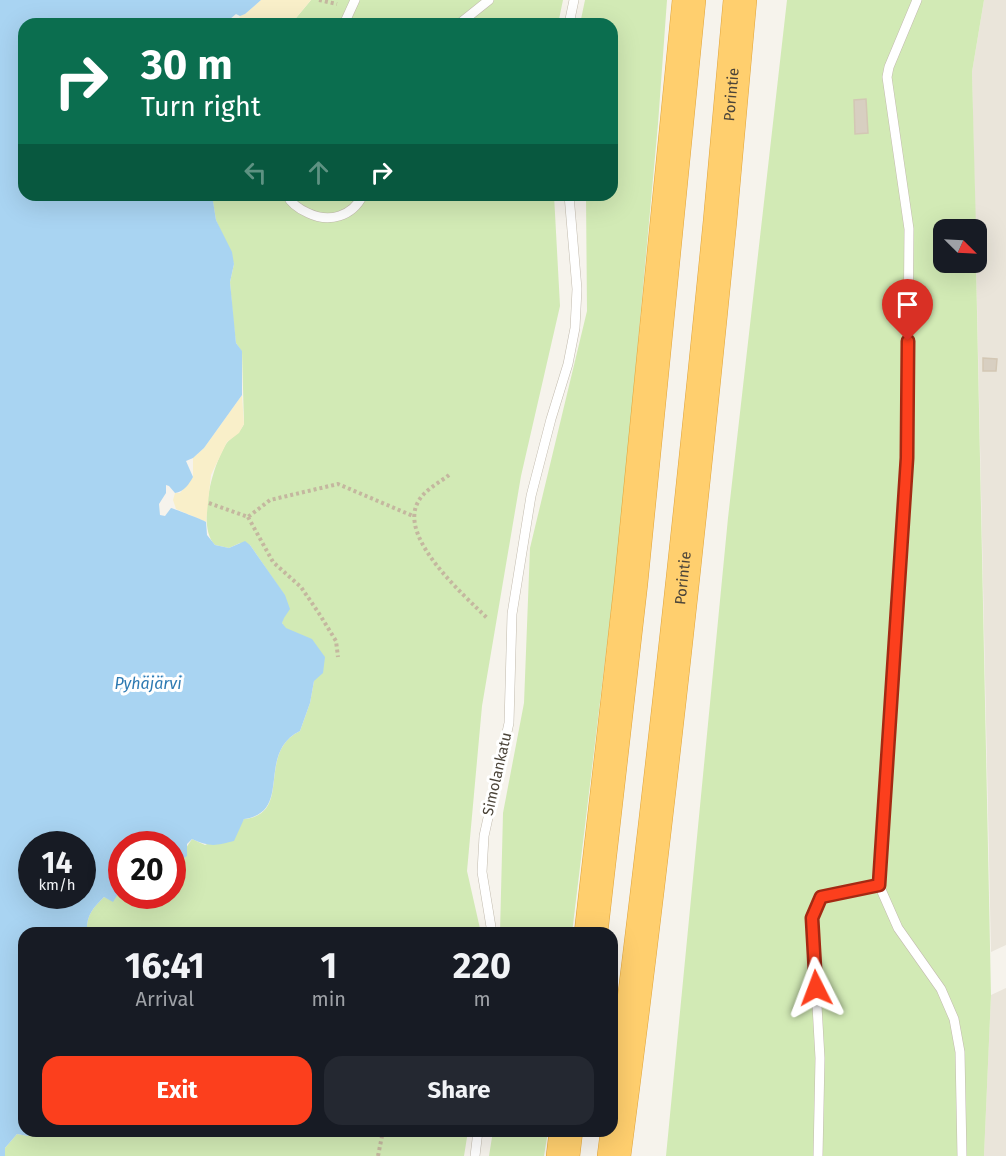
<!DOCTYPE html>
<meta charset="utf-8">
<style>
:root{--surface:#171b24;--page:#242831;--text:#f1f3f6;--muted:#9ea1a6;--accent:#fc3f1d}
body{margin:0;font-family:"Fira Sans",sans-serif;background:var(--page);color:var(--text);height:100vh;display:flex;flex-direction:column;font-size:22px;white-space:nowrap}
*{box-sizing:border-box;margin:0}
p{font-size:20px;color:var(--muted)}
.icon{flex:none;width:33px;height:33px;fill:none;stroke:currentColor;stroke-width:2;stroke-linecap:round;stroke-linejoin:round}
.map{position:relative;flex:1;overflow:hidden}
.sheet{position:absolute;left:18px;top:927px;width:600px;height:210px;display:flex;flex-direction:column;background:var(--surface);border-radius:18px;box-shadow:0 6px 24px #0002}
.sheet>*{flex:none}
.banner{position:absolute;left:18px;top:18px;width:600px;height:183px;border-radius:18px;box-shadow:0 6px 24px #0002;background:#0b6e4f;color:#fff;overflow:hidden}
.needle{width:39px;rotate:114deg}
.fabs{position:absolute;left:933px;top:219px;display:grid;gap:12px}
.fabs a{display:grid;place-items:center;width:54px;height:54px;border-radius:12px;background:var(--surface);box-shadow:0 6px 24px #0002;font-size:30px}
.speed{position:absolute;left:18px;top:831px;display:flex;gap:12px;font-size:30px;font-weight:700;text-align:center}
.speed>*{display:grid;place-content:center;width:78px;height:78px;border-radius:50%;background:var(--surface);box-shadow:0 6px 24px #0002;line-height:1}
.speed small{font-size:15px;font-weight:400}
.speed .limit{border:9px solid #d22;background:#fff;color:#111}
.pin{position:absolute;display:grid;place-items:center;width:51px;height:51px;color:#fff;margin:-62px -26px;border-radius:50% 50% 50% 0;rotate:-45deg;box-shadow:0 0 6px #0007}
.pin .icon{rotate:45deg}
.me{position:absolute;width:66px;margin:-33px;rotate:357deg;stroke-linejoin:round;filter:drop-shadow(0 0 4px #0008)}
.turn{display:flex;align-items:center;gap:21px;height:126px;padding:0 24px;font-size:27px}
.turn .icon{width:78px;height:78px;stroke-width:2.5}
.turn b{display:block;font-size:42px;line-height:51px}
.lanes{display:flex;align-items:center;height:57px;padding:0 24px;background:#0003;justify-content:center;gap:30px;direction:ltr}
.lanes .off{opacity:.35}
.eta{display:flex;justify-content:space-evenly;align-items:center;height:102px;text-align:center}
.eta b{font-size:36px;font-weight:700;line-height:42px}
.cta{display:flex;gap:12px;margin-top:auto;padding:12px 24px}
.cta a{flex:1;height:69px;border-radius:18px;background:var(--accent);color:#fff;font-size:24px;font-weight:700;line-height:69px;text-align:center}
.cta a+a{background:var(--page);color:var(--text)}
.map>svg:first-child{display:block}
.residential{fill:#eae5da}
.green{fill:#d2eab5}
.sand{fill:#f9efc9}
.water{fill:#a9d4f2;fill-rule:evenodd}
.building{fill:#d8cfc1;stroke:#d3c7b4;stroke-width:1.5}
.lines{fill:none;stroke-linecap:round;stroke-linejoin:round}
.service-casing{stroke:#c2bbae;stroke-width:10}
.motorway-casing{stroke:#e0a43c;stroke-width:34}
.path{stroke:#c4b79f;stroke-width:4;stroke-dasharray:3 3;stroke-linecap:butt}
.service{stroke:#fff;stroke-width:9}
.motorway{stroke:#ffcf6e;stroke-width:33}
.route-casing{stroke:#a42913;stroke-width:15}
.route{stroke:#fc3f1d;stroke-width:10}
.labels{text-anchor:middle;dominant-baseline:central;stroke-width:6;stroke-linejoin:round;paint-order:stroke}
.street-label{font-size:15px;fill:#4b4439;stroke:#fff}
.water-label{font-size:16px;font-style:italic;fill:#2e7ab2;stroke:#fff}
</style>
<div class="map">
<svg width="1006" height="1156" viewBox="0 0 1006 1156">
<rect width="100%" height="100%" fill="#f6f3ec"/>
<path class="residential" d="M984 0H1006V945L991 952 972 72Z
M1006 988V1156H984L991 995Z"/>
<path class="green" d="M311 0H563L558 24H291Z
M585 0H667L658 124 621 529 572 933H500L503 813 524 703 530 548 587 311 586 195H612V24H580Z
M787 0H984L972 72 976 229 944 230V262L976 263 991 995 984 1156H666L728 518Z
M207 195H554L560 306 521 476 482 706 467 871 481 933H87C86 916 92 909 104 897L113 901 118 872 121 868 122 896H172L173 860 176 863 192 839 205 845 237 830 244 819C294 814 255 753 300 731L310 703 314 681 282 623 285 596 250 545 240 543 229 548 215 545C196 526 213 464 226 444 232 436 239 434 244 424L242 352 236 343 233 319 230 282 234 264 216 220 213 202Z
M32 1131H468L464 1156H5V1148L17 1134 28 1136Z
M493 1131H548L544 1156H489Z"/>
<path class="sand" d="M261 0H311L291 24H237L240 16 245 14Z
M242 395 244 424 239 433 227 442 211 475 206 522 176 509 173 500 175 493H180L193 477V458L204 448Z"/>
<path class="water" d="M0 0H261L245 14 240 16 236 14 224 24H24V195H207L213 201 216 220 232 252 234 264 230 282 236 343 242 351V395L204 448 193 458 186 461 193 477C189 484 184 492 175 493L169 486 166 485V493L159 504 160 515 165 516 171 508C177 510 201 519 206 522L207 535 215 545 229 548 245 541 250 545 285 595 290 609 284 618 282 623 286 628 312 639 325 657 323 673 314 681 310 703 300 731C255 753 294 812 244 819L234 841C215 846 210 847 192 839L187 844V856L176 863 173 860 172 844H122L121 868 118 872 121 889 113 902 104 897C92 909 86 916 87 933H24V1131H32L28 1136 17 1134 5 1148V1156H0ZM32 844H82V896H32Z"/>
<path class="building" d="M866 99 868 133 855 134 854 100Z
M983 358 997 359 996 371H983Z"/>
<g class="lines">
<defs>
<path id="service" d="M917 0 889 67 887 77 909 229 907 458 879 885 898 928 941 989 954 1019 960 1052 962 1156
M344 24 355 0
M459 24 489 0
M569 24 574 0
M287 195C291 204 299 209 308 213 329 223 352 217 363 195
M492 933 482 872 484 836 509 723 512 614 531 496 551 419 568 364 575 328 577 289 569 195
M475 1156 478 1131
M818 1156 820 1058 812 918 821 897 879 885"/>
<g id="motorway">
<path d="M591 933 631 583 689 0"/>
<path d="M563 1156 566 1131"/>
<path id="s1" d="M614 1156C655 845 689 533 720 221 727 148 733 74 740 0"/>
</g>
</defs>
<use href="#service" class="service-casing"/>
<use href="#motorway" class="motorway-casing"/>
<path class="path" d="M319 0 337 4
M449 475C439 483 424 490 418 502 398 538 464 595 487 618
M209 503 248 517 270 500 338 484 413 516
M248 517 273 562 301 587 320 615 336 641 338 657
M378 1156 383 1131"/>
<use href="#service" class="service"/>
<use href="#motorway" class="motorway"/>
</g>
<g class="lines">
<defs>
<path id="route" d="M816 988 812 918 821 897 879 885 907 458 908 341"/>
</defs>
<use href="#route" class="route-casing"/>
<use href="#route" class="route"/>
</g>
<g class="labels">
<g class="street-label">
<text stroke="none"><textPath href="#s1" startOffset="1068">Porintie</textPath></text>
<text stroke="none"><textPath href="#s1" startOffset="582">Porintie</textPath></text>
<text transform="translate(497 774) rotate(-77)">Simolankatu</text>
</g>
<g class="water-label">
<text x="148" y="683">Pyhäjärvi</text>
</g>
</g>
</svg>
<div class="fabs">
<a><svg class="needle" viewBox="-14 -14 28 28"><path d="M0-13l5 13h-10z" fill="#e53935"/><path d="M0 13l5-13h-10z" fill="#9ea1a6"/></svg></a>
</div>
<div class="speed"><div>14<small>km/h</small></div><div class="limit">20</div></div>
<div class="pin" style="left:908px;top:341px;background:#d93025"><svg class="icon" aria-label="arrive" viewBox="0 0 24 24"><path d="M6 21V4h12l-3 4 3 4H6"/></svg></div>
<svg class="me" style="left:816px;top:988px" viewBox="-20 -20 40 40"><path d="M0-17L14 15 0 8-14 15z" fill="#fc3f1d" stroke="#fff" stroke-width="4"/></svg>
<div class="banner">
<div class="turn"><svg class="icon" aria-label="right" viewBox="0 0 24 24"><path d="M7 20v-9h11M14 6l5 5-5 5"/></svg><div><b>30 m</b>Turn right</div></div>
<div class="lanes"><svg class="icon off" aria-label="left" viewBox="0 0 24 24"><path d="M17 20v-9H6M10 6l-5 5 5 5"/></svg><svg class="icon off" aria-label="ahead" viewBox="0 0 24 24"><path d="M12 20V5M6 11l6-6 6 6"/></svg><svg class="icon" aria-label="right" viewBox="0 0 24 24"><path d="M7 20v-9h11M14 6l5 5-5 5"/></svg></div>
</div>
<section class="sheet">
<div class="eta">
<div><b>16:41</b><p>Arrival</p></div>
<div><b>1</b><p>min</p></div>
<div><b>220</b><p>m</p></div>
</div>
<div class="cta"><a>Exit</a><a>Share</a></div>
</section>
</div>
